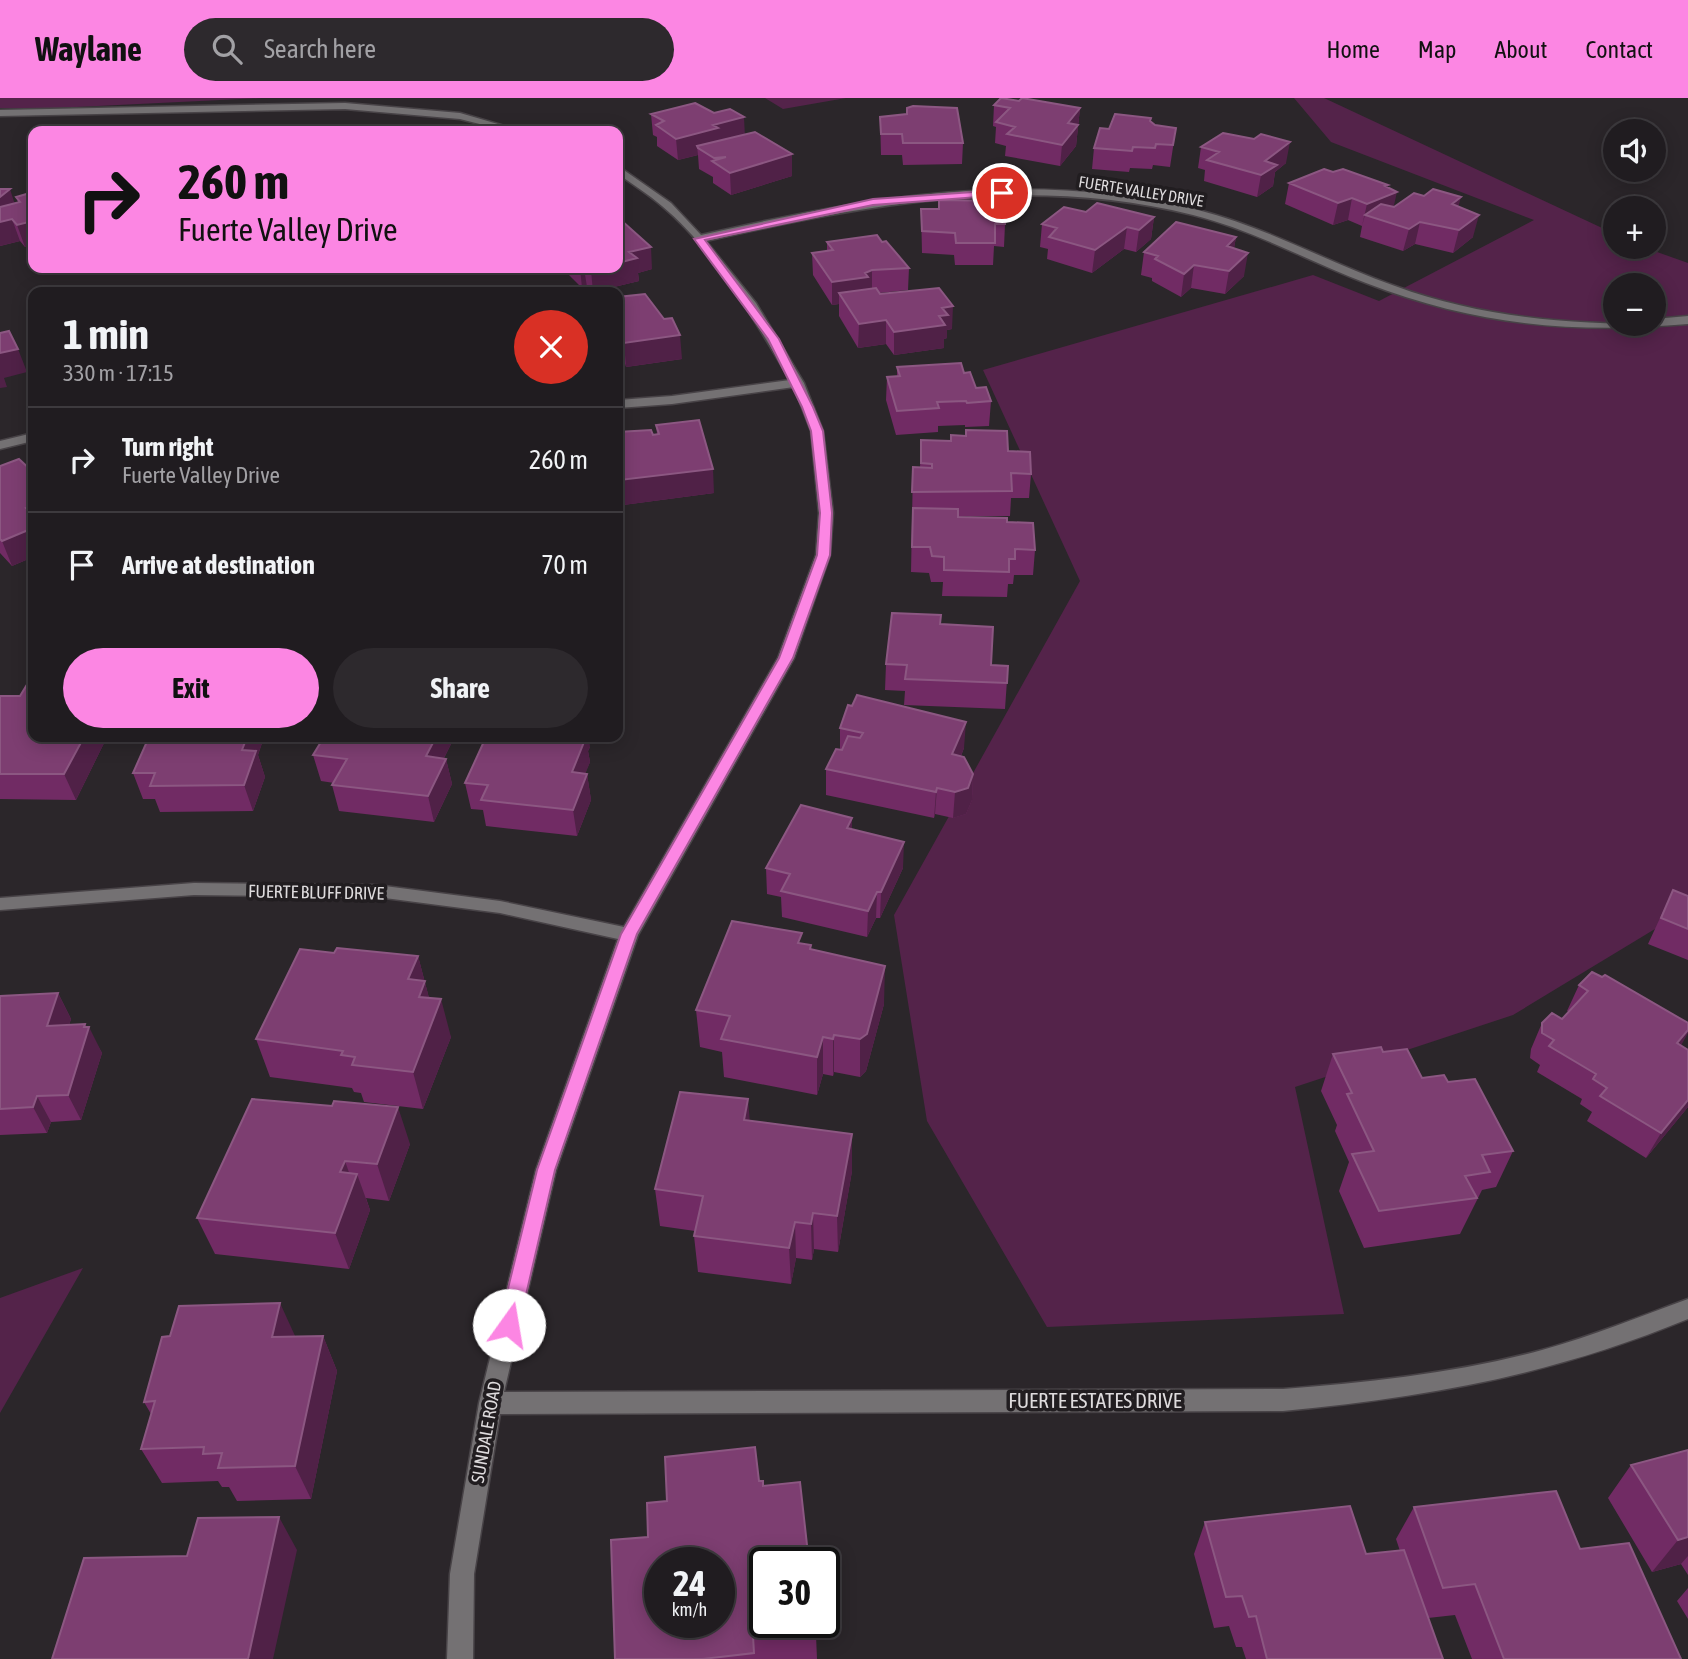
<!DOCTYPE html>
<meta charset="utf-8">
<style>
:root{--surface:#201c20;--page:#2d292d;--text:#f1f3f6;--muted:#a2a1a5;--line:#3d3a3e;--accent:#fc86e3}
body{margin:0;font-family:"Asap Condensed",sans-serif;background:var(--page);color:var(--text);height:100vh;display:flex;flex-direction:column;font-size:26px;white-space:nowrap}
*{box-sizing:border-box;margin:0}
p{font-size:23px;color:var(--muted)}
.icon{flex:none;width:38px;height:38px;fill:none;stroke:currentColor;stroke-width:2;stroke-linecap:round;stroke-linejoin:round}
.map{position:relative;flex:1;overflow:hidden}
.side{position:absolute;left:28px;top:189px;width:595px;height:455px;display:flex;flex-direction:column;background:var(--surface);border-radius:14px;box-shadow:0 4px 18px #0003,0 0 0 2px var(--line)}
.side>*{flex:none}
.guide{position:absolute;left:28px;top:28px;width:595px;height:147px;border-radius:14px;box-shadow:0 4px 18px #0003,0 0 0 2px var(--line);background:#fc86e3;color:#111;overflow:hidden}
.fabs{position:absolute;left:1603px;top:21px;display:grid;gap:14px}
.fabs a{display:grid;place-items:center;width:63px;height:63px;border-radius:50%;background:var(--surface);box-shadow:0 4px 18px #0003,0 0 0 2px var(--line);font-size:35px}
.speed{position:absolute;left:644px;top:1449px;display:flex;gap:14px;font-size:35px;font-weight:700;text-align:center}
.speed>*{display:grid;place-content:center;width:91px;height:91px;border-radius:50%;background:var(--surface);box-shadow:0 4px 18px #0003,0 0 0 2px var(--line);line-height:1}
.speed small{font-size:18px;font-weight:400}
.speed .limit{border:4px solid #111;border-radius:10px;background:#fff;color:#111}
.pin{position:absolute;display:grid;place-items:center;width:60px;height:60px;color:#fff;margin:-30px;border:4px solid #fff;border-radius:50%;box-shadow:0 2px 7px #0007}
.me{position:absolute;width:77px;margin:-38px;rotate:13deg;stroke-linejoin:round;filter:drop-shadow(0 0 5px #0008)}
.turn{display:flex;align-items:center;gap:24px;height:147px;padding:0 35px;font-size:32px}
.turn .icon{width:91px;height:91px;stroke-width:2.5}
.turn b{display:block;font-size:49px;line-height:60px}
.round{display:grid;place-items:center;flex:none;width:74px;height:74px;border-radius:37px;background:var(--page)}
.summary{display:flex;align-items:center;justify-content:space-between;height:119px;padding:0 35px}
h1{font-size:42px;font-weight:700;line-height:52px}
.primary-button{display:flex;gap:14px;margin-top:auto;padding:14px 35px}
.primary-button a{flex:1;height:80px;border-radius:42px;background:var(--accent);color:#111;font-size:28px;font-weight:700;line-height:80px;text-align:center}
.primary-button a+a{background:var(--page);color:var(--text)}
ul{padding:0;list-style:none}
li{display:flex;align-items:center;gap:21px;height:105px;padding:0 35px;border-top:2px solid var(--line)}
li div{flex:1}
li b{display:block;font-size:26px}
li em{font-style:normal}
header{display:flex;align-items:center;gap:42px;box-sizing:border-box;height:98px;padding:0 35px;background:var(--accent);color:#111}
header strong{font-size:33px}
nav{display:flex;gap:38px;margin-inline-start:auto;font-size:24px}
.search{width:490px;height:63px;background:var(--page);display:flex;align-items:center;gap:18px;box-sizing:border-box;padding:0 24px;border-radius:38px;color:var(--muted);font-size:26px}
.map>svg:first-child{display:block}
.green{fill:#54234a;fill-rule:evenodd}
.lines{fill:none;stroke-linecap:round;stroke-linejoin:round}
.minor-casing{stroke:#484347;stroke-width:3}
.minor{fill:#747173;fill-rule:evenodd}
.wall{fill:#712b64}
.shaded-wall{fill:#502147}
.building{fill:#7d3e71;stroke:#8c5782;stroke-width:2;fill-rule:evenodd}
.route{fill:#fc86e3;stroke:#a45794;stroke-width:2}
.labels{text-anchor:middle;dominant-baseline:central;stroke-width:7;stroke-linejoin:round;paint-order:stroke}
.far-street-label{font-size:16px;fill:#dedbdd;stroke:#211d20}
.street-label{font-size:18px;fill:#dedbdd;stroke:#211d20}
.near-street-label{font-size:21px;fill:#dedbdd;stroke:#211d20}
</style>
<header>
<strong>Waylane</strong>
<div class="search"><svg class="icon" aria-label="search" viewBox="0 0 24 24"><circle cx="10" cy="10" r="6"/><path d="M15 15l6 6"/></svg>Search here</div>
<nav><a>Home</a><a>Map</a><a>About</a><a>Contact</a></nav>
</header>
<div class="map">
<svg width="1688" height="1561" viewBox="0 0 1688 1561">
<rect width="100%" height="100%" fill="#2b262a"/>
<path class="green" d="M0 0H262L36 11 0 10Z
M765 0H846L783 11Z
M1294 0H1324L1615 136V149H1643L1688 165V811L1513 917 1295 989 1344 1216 1047 1229 927 1023 894 817 1080 483 983 272 1313 177 1379 203 1534 122 1331 44ZM1615 187H1654V226H1615Z
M83 1170 0 1315V1200Z"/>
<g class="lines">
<defs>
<path id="minor" d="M345 5 460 15 522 33H507L460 21 345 11 0 18V12Z
M618 68 671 105 701 137C869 99 1027 70 1198 112 1266 129 1329 165 1395 188 1479 219 1567 226 1654 226V221L1688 218V226C1574 236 1474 227 1366 185 1308 163 1253 132 1193 117 1028 76 868 106 706 143L756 205 804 285 823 333 833 415 830 457 794 560 638 837 556 1072 504 1294 1283 1291C1370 1284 1457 1275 1542 1252 1592 1238 1639 1219 1688 1201V1221C1552 1277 1428 1299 1283 1313L500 1316 474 1476 473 1561H447L450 1476 479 1305 536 1072 618 841 500 815 377 799 194 797 0 812V800L194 785 377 787 500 803 624 829 778 560 816 457 819 415 811 333 794 289 672 306 618 310V302L672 298 790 282C756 224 714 151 662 108 648 96 632 86 618 76Z
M33 335V343L0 351V343Z"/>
</defs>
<use href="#minor" class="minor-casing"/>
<use href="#minor" class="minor"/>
</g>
<path class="wall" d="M1019 3 1080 10 1076 48 1060 68 1005 58 1006 48 995 45 996 29 993 28 994 7Z
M907 10 963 45 962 66 903 67 902 57H881L880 19 906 16Z
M651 16 745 36 792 56V78L731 97 713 85V79L699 71 698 57 678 62 657 48V39L653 37Z
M1151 23 1155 27 1176 30 1170 69 1153 67 1152 71 1130 70 1129 74 1092 71 1094 50 1109 31Z
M1201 49 1286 65 1275 74 1273 88 1257 99 1204 83 1205 72 1198 70Z
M1333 74 1388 87V90L1394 109 1458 108 1473 139 1453 155 1415 146 1403 153 1360 139 1362 128 1348 122 1333 127 1285 106 1289 85Z
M0 91 15 105 18 104 16 99H33V147L25 149 20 143 0 148Z
M921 111 1005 126 1004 149 994 148 993 167H955L954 157 922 155Z
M1086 114 1154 119 1151 141 1136 154 1124 151 1092 175 1047 161 1048 151 1040 149 1042 126Z
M1236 139 1234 150 1244 178 1225 196 1191 190 1181 199 1152 183V180L1141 177 1144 154Z
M827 144H882L909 170 908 192 879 195 880 196 952 231 947 232V240L944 241V250L894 257 886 246 858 250 839 218V206L832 207 813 177 812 155 827 153Z
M566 170H618L652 171 638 175 639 183 593 194 587 189 582 190 567 175Z
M618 199 682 261 626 269 624 262 618 263Z
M897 269 964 275 976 290 991 303 989 328 965 329V327L938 328V334L896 337 886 302 887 279 897 278Z
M656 327 714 395 623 407 618 387V334L657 336Z
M966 332 1008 353 1031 376 1029 400H1011L1010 418H958L1007 424 1035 452 1033 477H1014L1013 486H1008L1007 499 942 498 943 484H931L929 475 911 474 913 369 920 370 921 342 951 343 965 338Z
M0 368 33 374V459L12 468 0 455Z
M941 526 991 567 1008 568 1005 611 904 607 905 593 885 592 886 566Z
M0 598 33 639H107L76 702 0 701Z
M840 630 964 650 961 658 973 676 972 702 966 716 953 720 935 716 934 720 826 697V671L840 652Z
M149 639H262L263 642 258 657 265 679 253 713 160 714 155 701H143L133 675Z
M453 642 444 660 446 661 452 686 434 724 339 713 332 687 334 685 321 683 313 657Z
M590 649 588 653 590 664 585 675 587 676 591 702 577 738 486 728 483 712 471 711 465 685Z
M852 720V731L903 770 880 820H876L867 839 782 819 781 799 767 796 766 770Z
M1673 792 1688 798V862L1648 846Z
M802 846 884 906 866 973 860 979 834 974 833 978 823 976 817 997 724 979 722 954 700 949 696 912Z
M334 855 418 858 429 900 451 939 423 1011 364 1004 361 995 354 994 352 990 270 979 256 941Z
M1579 887 1681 948 1688 1009 1646 1060 1587 1023 1592 1014 1580 1006 1582 1001 1537 974 1540 967 1530 960 1531 951 1542 925 1562 921 1569 914 1567 913Z
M58 895 71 921 69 927 85 926 102 955 81 1022 51 1024 47 1035 0 1037V898Z
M1383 954 1422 980 1448 984 1513 1053 1496 1089 1482 1092 1460 1136 1364 1150 1339 1093 1349 1064 1335 1033 1337 1027 1321 993 1333 956Z
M252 1001 410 1046 389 1103 366 1100 370 1112 349 1171 215 1156 197 1120Z
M750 1023 852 1073 838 1154 814 1151 812 1162 796 1160 791 1186 698 1174 694 1138 695 1133 660 1128 655 1091Z
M323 1238 337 1273 311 1401 237 1403 229 1389H222L218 1383 162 1385 141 1351 151 1316 144 1304 295 1239Z
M1688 1352V1477L1681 1466 1652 1474 1608 1400 1631 1367Z
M1414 1409 1580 1451 1681 1561H1472L1455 1517 1428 1520 1443 1561H1246L1242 1549H1236L1229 1528 1214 1530 1194 1456 1205 1424 1366 1456 1400 1453 1396 1441Z
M1688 1490V1521L1677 1503Z
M765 1524H821V1536L816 1537 817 1561H615Z"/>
<path class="shaded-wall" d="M1080 10 1076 48 1060 68 1062 47 1068 25Z
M744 19 745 40 697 48 698 57 678 62 676 41 713 27Z
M1290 44 1286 65 1275 74 1273 88 1257 99 1261 77 1265 63Z
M792 56V78L731 97 730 75Z
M1388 87 1386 98 1397 94 1392 116 1365 117 1362 128 1367 106 1385 88Z
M10 91 17 113 12 121 20 143 0 148V99Z
M1461 99 1455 121 1452 106Z
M1352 100 1348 122 1333 127 1338 105Z
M1479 117 1473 139 1453 155 1459 132Z
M1154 119 1151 141 1136 154 1139 132Z
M33 123V147L25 149 17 127Z
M1420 124 1415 146 1403 153 1409 131Z
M1127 129 1124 151 1092 175 1095 152Z
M1236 139 1232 162 1227 148Z
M651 149 652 171 638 175 639 183 593 194 591 172 600 170H618V165L629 154Z
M1248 155 1244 178 1225 196 1229 173Z
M1194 167 1191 190 1181 199 1184 176Z
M580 170H584L587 189 582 190Z
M872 172V195H839V206L832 207V184Z
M953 208 952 231 947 232V240L944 241V250L894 257V234L939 218 942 210Z
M886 222V246L858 250 859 226Z
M680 237 682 261 626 269 624 245Z
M621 238 624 262 618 263V239Z
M18 251 27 274 4 280 7 289 0 290V255Z
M713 371 714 395 623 407 620 382Z
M33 407V428L26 410Z
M33 430V459L12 468 2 443Z
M966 624 964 650 951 682 952 656Z
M84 639H107L76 702 64 676Z
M247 639H262L263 642 258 657 265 679 253 713 244 687 242 652Z
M436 639H452L453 642 432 684 426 658Z
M581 639H589L590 649 588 653 590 664 576 700 572 674Z
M446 661 452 686 434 724 428 698Z
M587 676 591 702 577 738 573 712Z
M973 676 972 702 966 716 953 720 955 694Z
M937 690 935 716 934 720 936 694Z
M852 720V746L847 730Z
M904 744 903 770 880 820 881 794Z
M877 794 876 820 867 839 868 813Z
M418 858 434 919 441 901 451 939 423 1011 413 974 408 881Z
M885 868 884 906 866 973 860 979V941Z
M58 895 71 921 60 954 47 928Z
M85 926 88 933 89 929 102 955 81 1022 68 997Z
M1688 932V935L1678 953 1677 945Z
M834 937V974L833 978V941Z
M823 939V976L817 997V959Z
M37 998 51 1024 47 1035 33 1009Z
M748 1001 751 1038 744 1022Z
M1688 1002V1009L1646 1060 1661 1035Z
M398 1009 410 1046 389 1103 377 1066Z
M852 1036V1073L838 1154 837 1118Z
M345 1063 353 1086 357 1076 370 1112 349 1171 335 1135 340 1074Z
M813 1115 814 1151 812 1162 811 1126Z
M795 1124 796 1160 791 1186 789 1150Z
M280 1205 296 1240 272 1239Z
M323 1238 337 1273 311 1401 295 1368Z
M279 1419 297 1452 273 1561H248Z
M1688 1439V1458L1681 1466 1652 1474 1678 1442Z"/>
<path class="building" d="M1001 0 1019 3 1022 0 1080 10 1068 25 1078 27 1062 47 1007 36 1015 29 996 24 1010 10 994 7Z
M695 5 714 15 730 11 744 19 713 27 718 30 676 41 656 27 664 23 651 16Z
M913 8 957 10 963 45H903L902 36H881L880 19 907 16V10Z
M1115 16 1151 20 1150 23 1155 27 1176 30 1173 47 1156 46 1155 50 1133 49 1132 53 1094 50 1100 30 1109 31Z
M755 34 792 56 730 75 712 63 726 59 714 60 698 50 697 48Z
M1223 35 1254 41 1261 36 1290 44 1265 63 1277 67 1261 77 1207 62 1219 54 1201 49Z
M1324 71 1333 74 1343 71 1388 87 1385 88 1397 94 1367 106 1352 100 1338 105 1289 85Z
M0 91H10L0 99Z
M1433 91 1461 99 1452 106 1479 117 1459 132 1420 124 1409 131 1365 117 1381 106 1394 109 1414 95 1424 98Z
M30 95 33 99V123L17 127 12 121 0 124V109L20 104 16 99Z
M939 102 1003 103 1005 126H995V145H956L955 135 922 133 921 111H939Z
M1097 105 1154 119 1139 132 1127 129 1095 152 1049 139 1057 130 1042 126 1064 109 1086 114Z
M622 123 651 149 629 154 637 160 618 165V124Z
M1176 124 1236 139 1227 148 1248 155 1229 173 1194 167 1184 176 1155 161 1158 158 1144 154Z
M877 137 882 144 886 143 909 170 872 172 865 175 868 179 832 184 812 155 833 152 827 144Z
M876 190 880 196 939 190 953 208 942 210 948 217 939 218 945 227 894 234 886 222 859 226 839 195Z
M645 196 664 221 672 220 680 237 624 245 621 238 618 239V199Z
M9 233 18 251 0 255V235Z
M961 265 964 275 970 274 976 290 986 289 991 303 967 305 966 303 937 304 939 310 897 313 887 279 900 278 897 269Z
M699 322 713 371 620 382 618 373V334L651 332 653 337 659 336 656 327Z
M966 332 1007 333 1008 353 1030 354 1031 376 1011 375 1012 393 912 394 913 369 932 370V366L921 365V342L951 343V337L966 338Z
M19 361 33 374V385L30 387 33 390V407L26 410 33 416V430L2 443 0 441V368Z
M913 410 958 411V419L1007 420V424L1033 425 1035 452 1015 451V461H1009V474L944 472V459L932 458 930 449H912Z
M892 515 941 517 940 526 993 529 991 567 1008 568 1007 585 905 581 907 567 886 566Z
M31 580H33V639H84L64 676H0V598H20Z
M857 597 966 624 952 656 964 659 973 676 968 690 955 694 937 690 936 694 826 671 836 651 842 652 848 638 860 640 863 635 840 630 848 607 852 608Z
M149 639H247L242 652 256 653 244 687 150 688 155 675H133Z
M324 639H436L426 658 446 661 428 698 332 687 347 661 313 657Z
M486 639H586L572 674 587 676 573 712 481 702 488 687 465 685Z
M801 707 852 720 847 730 904 744 881 794H877L868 813 781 793 790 776 766 770Z
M1673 792 1688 798V831L1661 820Z
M732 823 802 835 798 845 811 847 810 851 885 868 867 936 860 941 834 937 833 941 823 939 817 959 721 941 730 918 696 912Z
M337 850 418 858 408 881 425 883 419 899 441 901 413 974 352 967 355 959 341 957 343 953 256 941 300 851 334 855Z
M1592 874 1602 879 1605 877 1688 925V932L1677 945 1688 952V1002L1661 1035 1600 998 1607 990 1593 981 1596 976 1549 948 1554 942 1542 935V925L1552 915 1562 921 1588 893 1579 887Z
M58 895 47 928 85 926 84 929H89L68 997 37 998 33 1009 0 1011V898Z
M1381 949 1383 954 1407 951 1422 980 1444 977 1448 984 1475 981 1513 1053 1482 1057 1490 1074 1465 1078 1477 1100 1379 1113 1352 1056 1374 1053 1347 996 1352 995 1333 956Z
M680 994 748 1001 744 1022 852 1036 837 1118 813 1115 811 1126 795 1124 789 1150 694 1138 703 1098 655 1091Z
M252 1001 332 1008 334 1003 398 1009 377 1066 345 1063 340 1074 357 1076 335 1135 197 1120Z
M280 1205 272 1239 323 1238 295 1368 218 1370 222 1355 203 1356 204 1349 141 1351 155 1303 144 1304 162 1239 170 1238 179 1208Z
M755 1349 759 1383H763V1388L800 1384 809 1465H765V1524H815L816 1530 753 1538 754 1555 703 1561H615L611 1442 648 1439 647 1405 667 1403 665 1359ZM660 1465H719V1524H660Z
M1688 1352V1439L1678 1442 1631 1367Z
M1556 1393 1580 1451 1629 1445 1681 1561H1504L1475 1486 1443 1490 1414 1409Z
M1350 1408 1366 1456 1404 1452 1443 1561H1267L1256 1518 1249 1519 1242 1498 1226 1499 1205 1424Z
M279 1419 248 1561H52L84 1460 187 1458 198 1420Z"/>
<path class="route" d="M1002 92 1005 97 873 107 705 142 779 241 813 309 823 333 832 415 830 457 793 560 637 836 555 1072 519 1227 516 1234 509 1236 502 1234 499 1227 537 1072 621 836 779 560 817 457 820 415 811 333 802 309 768 241 694 141 873 101Z"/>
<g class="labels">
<g class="far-street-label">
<text transform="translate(1141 93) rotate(9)">FUERTE VALLEY DRIVE</text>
</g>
<g class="street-label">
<text transform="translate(316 794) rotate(1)">FUERTE BLUFF DRIVE</text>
<text transform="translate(486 1334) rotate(-80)">SUNDALE ROAD</text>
</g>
<g class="near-street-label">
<text x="1095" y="1302">FUERTE ESTATES DRIVE</text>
</g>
</g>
</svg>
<div class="fabs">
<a><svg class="icon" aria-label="sound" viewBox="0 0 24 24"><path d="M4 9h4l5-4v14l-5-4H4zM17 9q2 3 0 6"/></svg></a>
<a>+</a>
<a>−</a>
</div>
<div class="speed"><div>24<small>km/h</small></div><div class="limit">30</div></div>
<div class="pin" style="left:1002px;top:95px;background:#d93025"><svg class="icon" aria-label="arrive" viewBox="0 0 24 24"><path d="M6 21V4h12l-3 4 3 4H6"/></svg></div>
<svg class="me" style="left:509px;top:1227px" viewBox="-20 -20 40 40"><circle r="19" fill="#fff"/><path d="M0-13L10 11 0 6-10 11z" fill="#fc86e3"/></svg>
<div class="guide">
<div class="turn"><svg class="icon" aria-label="right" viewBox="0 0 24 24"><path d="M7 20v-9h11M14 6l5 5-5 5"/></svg><div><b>260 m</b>Fuerte Valley Drive</div></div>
</div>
<section class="side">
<div class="summary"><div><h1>1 min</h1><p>330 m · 17:15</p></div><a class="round" style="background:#d93025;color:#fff"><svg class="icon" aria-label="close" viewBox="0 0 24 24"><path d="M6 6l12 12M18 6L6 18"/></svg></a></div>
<ul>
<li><svg class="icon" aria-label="right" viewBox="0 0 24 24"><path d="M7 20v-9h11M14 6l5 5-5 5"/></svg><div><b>Turn right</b><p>Fuerte Valley Drive</p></div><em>260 m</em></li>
<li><svg class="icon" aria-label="arrive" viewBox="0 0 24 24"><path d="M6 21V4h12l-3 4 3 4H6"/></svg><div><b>Arrive at destination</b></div><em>70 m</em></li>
</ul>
<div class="primary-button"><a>Exit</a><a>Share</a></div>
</section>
</div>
